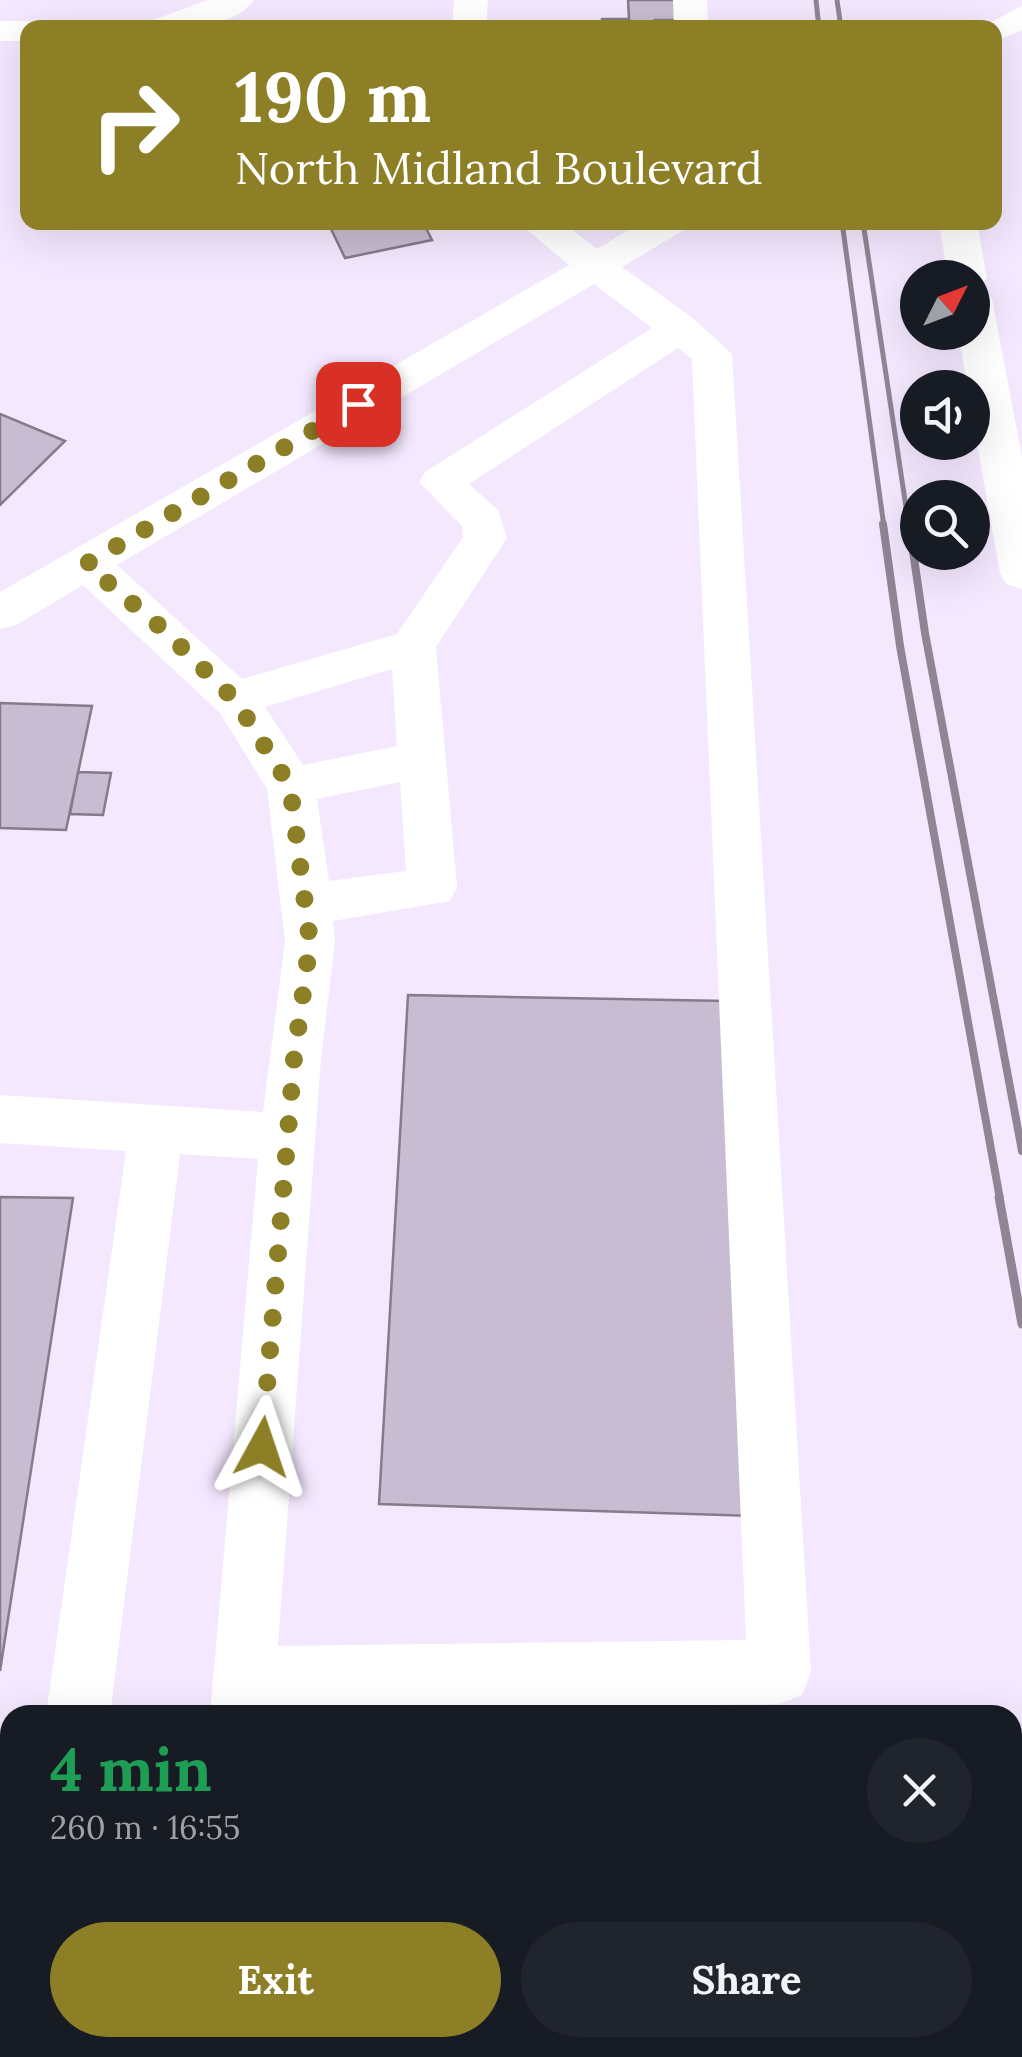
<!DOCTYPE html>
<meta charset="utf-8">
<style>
:root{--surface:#171b24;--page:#20242c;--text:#f1f3f6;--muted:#9ea1a6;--accent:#8d7f26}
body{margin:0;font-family:Lora,serif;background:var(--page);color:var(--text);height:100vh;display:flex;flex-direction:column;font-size:38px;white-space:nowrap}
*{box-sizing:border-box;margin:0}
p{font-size:32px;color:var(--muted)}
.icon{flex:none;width:55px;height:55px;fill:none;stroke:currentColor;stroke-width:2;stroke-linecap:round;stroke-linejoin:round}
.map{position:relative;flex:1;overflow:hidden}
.drawer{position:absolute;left:0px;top:1705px;width:1022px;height:352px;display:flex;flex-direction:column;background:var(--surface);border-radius:30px 30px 0 0;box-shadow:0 10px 40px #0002}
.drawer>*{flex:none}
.hud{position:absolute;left:20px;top:20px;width:982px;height:210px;border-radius:20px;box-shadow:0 10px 40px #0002;background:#8d7f26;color:#fff;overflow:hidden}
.needle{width:65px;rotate:48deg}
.buttons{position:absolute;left:900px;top:260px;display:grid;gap:20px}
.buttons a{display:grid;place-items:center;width:90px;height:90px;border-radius:50%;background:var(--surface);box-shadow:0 10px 40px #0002;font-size:50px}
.pin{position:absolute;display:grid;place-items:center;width:85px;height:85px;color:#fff;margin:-42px;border-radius:20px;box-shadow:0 5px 15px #0006}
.me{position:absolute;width:110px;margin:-55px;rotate:5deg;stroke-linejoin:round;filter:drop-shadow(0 0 8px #0008)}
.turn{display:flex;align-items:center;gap:35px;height:210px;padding:0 50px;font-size:45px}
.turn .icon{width:130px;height:130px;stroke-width:2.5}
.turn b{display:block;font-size:70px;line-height:85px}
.round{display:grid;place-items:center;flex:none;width:105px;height:105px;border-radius:52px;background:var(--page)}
.summary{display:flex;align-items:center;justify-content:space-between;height:170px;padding:0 50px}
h1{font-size:60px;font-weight:700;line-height:75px;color:#1e9e55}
.cta{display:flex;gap:20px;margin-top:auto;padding:20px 50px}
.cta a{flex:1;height:115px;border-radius:60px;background:var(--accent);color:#fff;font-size:40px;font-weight:700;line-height:115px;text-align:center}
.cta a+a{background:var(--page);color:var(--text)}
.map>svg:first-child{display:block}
.building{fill:#c8bcd2;stroke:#857a8e;stroke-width:2.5}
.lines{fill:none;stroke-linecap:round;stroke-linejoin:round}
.minor{fill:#fff;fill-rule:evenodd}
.rail-far2{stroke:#8e8695;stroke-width:5}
.rail-far1{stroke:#8e8695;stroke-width:8}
.rail{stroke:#8e8695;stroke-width:9}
.route{stroke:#8d7f26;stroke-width:18;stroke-dasharray:0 32.4}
</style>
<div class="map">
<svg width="1022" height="2057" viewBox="0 0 1022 2057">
<rect width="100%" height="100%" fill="#f4e8ff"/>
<path class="building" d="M628 0H678L679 20H655V28H602V19H629Z
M363 222H423L432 240 345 258 331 229Z
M0 414 65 441 0 505Z
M0 703 92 706 66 830 0 828Z
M78 772 111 773 103 815 70 814Z
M408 995 726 1001 754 1516 379 1504Z
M0 1197 73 1198 0 1671Z
M530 2048H693L694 2057H530Z"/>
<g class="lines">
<path class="minor" d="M208 0H254C233 30 178 28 145 28L150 21Z
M454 0H488L486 28H452Z
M673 0H707L708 28H674Z
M1022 6V30L995 41V28H980Z
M0 21H28L43 28H28V41H0Z
M518 222H562L597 249 642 222H690L684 230 622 267 694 319 732 354 811 1672 802 1695 779 1704 273 1711 272 1715H210L258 1159 180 1154 110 1715H46L126 1151 0 1143V1095L263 1112 285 941 267 789 220 713 83 585 16 625 0 629V592L569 265ZM594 284 652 328 425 472 419 482 462 526 463 537 397 634 242 679 117 565ZM678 348 692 359 746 1640 278 1646 321 1059 335 941 333 921 450 901 457 887 436 647 507 538 498 510 469 484ZM392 669 397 746 303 765 265 707ZM400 782 406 871 329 881 317 799Z
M939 222H977L987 278 977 288 986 290 992 299 1022 457V589L1006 584 1000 573 972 415V388H968L958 332H972V278H948Z
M0 1743H10V1809H0Z
M10 2023V2048H69V2057H0V2045Z
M178 2048H248V2057H176Z
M363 2048H433L434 2057H362Z
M732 2048H802L804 2057H732Z"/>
<path class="rail-far2" d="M816 0 819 28
M837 0 841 28
M842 222 884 527
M863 222 909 527"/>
<path class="rail-far1" d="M883 524 900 646 1000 1199
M909 524 925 633 1022 1151"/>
<path class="rail" d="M999 1197 1022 1324"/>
</g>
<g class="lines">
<path class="route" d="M262 1447 294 1059 310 942 290 786 236 701 164 630 86 564 358 404"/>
</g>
</svg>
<div class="buttons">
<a><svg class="needle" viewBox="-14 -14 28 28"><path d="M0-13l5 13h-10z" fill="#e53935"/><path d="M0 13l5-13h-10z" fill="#9ea1a6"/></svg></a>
<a><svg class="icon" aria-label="sound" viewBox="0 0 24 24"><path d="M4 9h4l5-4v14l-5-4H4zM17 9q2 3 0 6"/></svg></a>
<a><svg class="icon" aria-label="search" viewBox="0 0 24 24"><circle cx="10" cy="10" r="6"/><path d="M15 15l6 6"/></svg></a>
</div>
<div class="pin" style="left:358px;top:404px;background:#d93025"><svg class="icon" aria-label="arrive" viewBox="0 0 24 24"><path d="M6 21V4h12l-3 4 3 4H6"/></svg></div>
<svg class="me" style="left:262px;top:1447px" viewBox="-20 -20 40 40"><path d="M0-17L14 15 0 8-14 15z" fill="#8d7f26" stroke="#fff" stroke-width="4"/></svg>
<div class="hud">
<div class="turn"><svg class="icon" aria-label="right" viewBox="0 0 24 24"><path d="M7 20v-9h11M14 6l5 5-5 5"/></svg><div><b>190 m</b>North Midland Boulevard</div></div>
</div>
<section class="drawer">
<div class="summary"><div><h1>4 min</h1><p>260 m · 16:55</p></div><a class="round"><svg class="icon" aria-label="close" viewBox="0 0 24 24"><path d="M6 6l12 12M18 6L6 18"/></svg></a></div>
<div class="cta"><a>Exit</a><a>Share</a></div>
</section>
</div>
